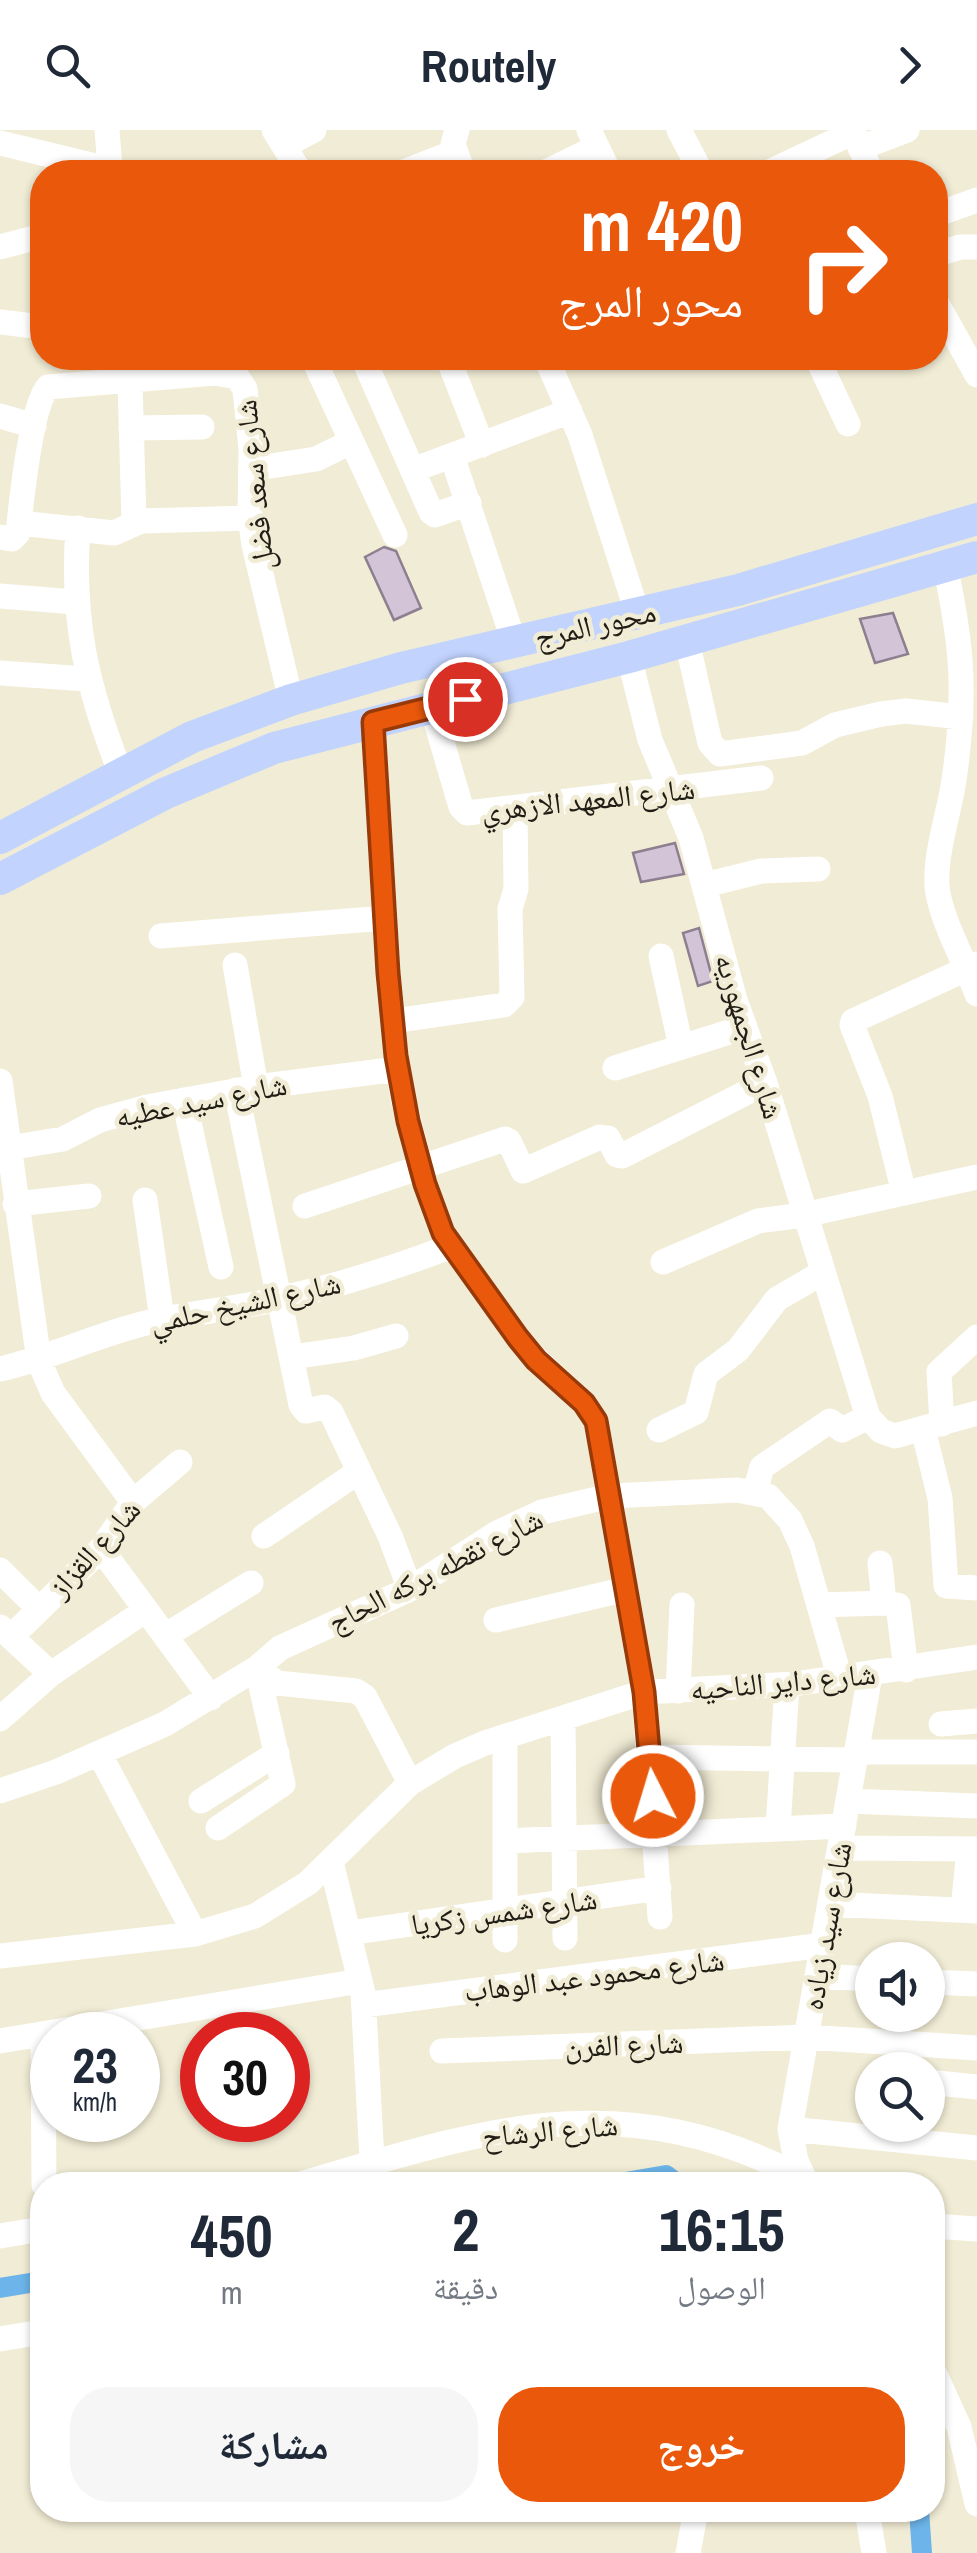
<!DOCTYPE html>
<html lang="ar">
<meta charset="utf-8">
<style>
:root{--surface:#fff;--page:#f6f6f7;--text:#1f2937;--muted:#747a83;--accent:#ea580c}
body{margin:0;font-family:"Archivo Narrow","Noto Naskh Arabic",sans-serif;background:var(--page);color:var(--text);direction:rtl;height:100vh;display:flex;flex-direction:column;font-size:38px;white-space:nowrap}
*{box-sizing:border-box;margin:0}
p{font-size:32px;color:var(--muted)}
.icon{flex:none;width:55px;height:55px;fill:none;stroke:currentColor;stroke-width:2;stroke-linecap:round;stroke-linejoin:round}
.map{position:relative;flex:1;overflow:hidden;direction:ltr}
.side{position:absolute;left:30px;top:2042px;width:915px;height:350px;display:flex;flex-direction:column;background:var(--surface);border-radius:40px;box-shadow:0 2px 8px #0004;direction:rtl}
.side>*{flex:none}
.banner{position:absolute;left:30px;top:30px;width:918px;height:210px;border-radius:40px;box-shadow:0 2px 8px #0004;direction:rtl;background:#ea580c;color:#fff;overflow:hidden}
.buttons{position:absolute;left:855px;top:1812px;display:grid;gap:20px}
.buttons a{display:grid;place-items:center;width:90px;height:90px;border-radius:50%;background:var(--surface);box-shadow:0 2px 8px #0004;font-size:50px}
.speed{position:absolute;left:30px;top:1882px;display:flex;gap:20px;font-size:50px;font-weight:700;text-align:center}
.speed>*{display:grid;place-content:center;width:130px;height:130px;border-radius:50%;background:var(--surface);box-shadow:0 2px 8px #0004;line-height:1}
.speed small{font-size:25px;font-weight:400}
.speed .limit{border:15px solid #d22;background:#fff;color:#111}
.pin{position:absolute;display:grid;place-items:center;width:85px;height:85px;color:#fff;margin:-42px;border:5px solid #fff;border-radius:50%;box-shadow:0 2px 10px #0007}
.me{position:absolute;width:110px;margin:-55px;rotate:355deg;stroke-linejoin:round;filter:drop-shadow(0 0 8px #0008)}
.turn{display:flex;align-items:center;gap:35px;height:210px;padding:0 40px;font-size:45px}
.turn .icon{width:130px;height:130px;stroke-width:2.5}
.turn b{display:block;font-size:70px;line-height:85px}
.eta{display:flex;justify-content:space-evenly;align-items:center;height:170px;text-align:center}
.eta b{font-size:60px;font-weight:700;line-height:70px}
.cta{display:flex;gap:20px;margin-top:auto;padding:20px 40px}
.cta a{flex:1;height:115px;border-radius:40px;background:var(--accent);color:#fff;font-size:40px;font-weight:700;line-height:115px;text-align:center}
.cta a+a{background:var(--page);color:var(--text)}
header{display:flex;justify-content:space-between;align-items:center;height:130px;padding:0 40px;background:var(--surface);font-size:45px;font-weight:700}
.map>svg:first-child{display:block}
.lines{fill:none;stroke-linecap:round;stroke-linejoin:round}
.canal{stroke:#6cb4e9;stroke-width:20}
.building{fill:#d4c4d7;stroke:#8d7f90;stroke-width:2.5}
.minor{stroke:#fff;stroke-width:25}
.major{stroke:#c2d4fe;stroke-width:32}
.route-casing{stroke:#983908;stroke-width:25}
.route{stroke:#ea580c;stroke-width:18}
.labels{text-anchor:middle;dominant-baseline:central;stroke-width:9;stroke-linejoin:round;paint-order:stroke}
.street-label{font-size:30px;fill:#1f1d15;stroke:#f1ecd5}
</style>
<header><svg class="icon" aria-label="forward" viewBox="0 0 24 24"><path d="M9 5l7 7-7 7"/></svg>Routely<svg class="icon" aria-label="search" viewBox="0 0 24 24"><circle cx="10" cy="10" r="6"/><path d="M15 15l6 6"/></svg></header>
<div class="map">
<svg width="977" height="2423" viewBox="0 0 977 2423">
<rect width="100%" height="100%" fill="#f1ecd5"/>
<g class="lines">
<path class="canal" d="M608 2055 666 2045 679 2055
M0 2158 42 2151
M919 2380 922 2423"/>
</g>
<path class="building" d="M384 417 396 421 421 478 394 490 365 427Z
M893 483 908 524 875 533 860 489Z
M675 713 684 744 641 752 633 723Z
M699 798 713 851 698 856 683 803Z"/>
<g class="lines">
<path class="minor" d="M107 0 110 38
M274 0 300 42
M457 0 453 14 463 42
M589 0 609 42
M679 0 701 42
M855 5 871 42
M0 13 120 42
M286 15 314 0
M860 18 907 0
M404 42 455 22
M546 42 597 17
M769 42 854 2
M935 85 977 70
M0 117 42 106
M935 125 960 117H977
M935 170 977 245
M0 192 42 197
M313 228 395 405
M363 228 431 382 435 385 469 373
M448 228 482 315
M546 228 580 305 638 485
M817 228 848 294
M130 250 134 393
M0 286 34 296
M131 298 202 297
M452 326 514 512
M252 339 316 329 351 312
M413 340 570 281
M19 393 114 403 141 391 250 388
M78 398C71 490 87 558 121 644
M0 407 12 409 18 403C21 374 31 276 48 257L215 243 237 247 245 259 251 319 250 388 254 415 291 570
M945 436C963 518 966 567 954 650 949 684 935 722 937 756 940 789 965 831 977 864
M0 466 75 472
M687 511 710 613 720 624 802 613 835 595 881 584 906 581 961 587
M629 527 650 610 691 708 735 870 765 953 868 1287 881 1301 895 1306 977 1283
M0 543 87 549
M432 578 461 677 467 683 761 648
M373 592 388 843 396 926 403 969 425 1054 443 1103 518 1208 536 1229 584 1273 596 1291 644 1562 660 1787
M705 755 761 741 818 739
M161 806 385 788
M661 826 681 917
M235 835 256 957
M393 891 504 875 512 867 510 779 516 759 515 678
M615 938 745 897
M0 951 39 1231 53 1263 133 1372
M236 960 301 1275 306 1281 325 1277 331 1282 390 1406 410 1459
M184 970 221 1137
M608 1008 617 1025 622 1026 765 953
M9 1018 63 1009 100 990 147 977 256 957 398 939
M904 1063 880 966 852 895 853 891 977 834
M145 1070 162 1189
M15 1074 89 1066
M305 1076 505 1009 509 1011 523 1041 600 1007
M663 1132 758 1091 804 1085 977 1047
M292 1227 354 1218 396 1206
M0 1239C50 1228 96 1205 146 1193 191 1182 238 1179 283 1168 340 1155 397 1137 452 1116
M942 1294 939 1242 977 1207
M923 1299 940 1368 946 1456 977 1458
M659 1300 696 1282 706 1244 738 1220 777 1169 822 1143
M755 1361 762 1337 827 1293 830 1291 842 1300 868 1287
M264 1406 358 1342
M101 1419 211 1568
M880 1433 884 1473 898 1475 906 1540
M0 1440 39 1479
M820 1475 884 1473
M496 1490 626 1459
M0 1497 51 1544
M165 1506 251 1453
M11 1507 101 1419 133 1372 180 1332
M257 1538 277 1553 356 1561 365 1567 410 1653
M678 1561 682 1475
M563 1588 565 1808
M0 1589 51 1544 146 1480
M941 1594 977 1591
M505 1607V1810
M857 1622H977
M99 1623 195 1804
M650 1627 855 1630
M0 1661 56 1642 165 1594 257 1538 280 1518 410 1459 497 1403 542 1382 610 1366 737 1360 768 1366 790 1390 802 1416 840 1549
M201 1671 277 1623
M848 1671 977 1676
M218 1698 283 1654 257 1538
M778 1699 787 1555
M505 1711 844 1696
M840 1718 977 1719
M331 1732 363 1863 372 2031
M830 1774 977 1781
M963 1780 969 1719
M349 1803 659 1758
M0 1826 195 1804 255 1786 308 1753 410 1653 455 1626 485 1613 644 1562 794 1554 977 1527
M817 1846 872 1849
M928 1852 977 1854
M364 1875 823 1815
M43 1905 44 2055
M0 1911 360 1851
M442 1921 806 1907 977 1918
M928 1952 977 1957
M790 1999 977 2018
M807 2054 796 2031 790 1999 870 1545
M297 2055C482 2001 617 1952 801 2047
M932 2096 977 2099
M0 2106 42 2099
M0 2209 42 2202
M932 2238 959 2297 977 2374
M867 2380 874 2423
M688 2423 696 2380"/>
<path class="major" d="M0 708 192 607 291 570 401 538 738 460 977 389
M0 749 166 663 274 618 629 527 977 427"/>
</g>
<g class="lines">
<defs>
<path id="route" d="M465 569 373 592 388 843 396 926 408 991 425 1054 443 1103 518 1208 536 1230 584 1273 596 1291 644 1562 653 1666"/>
</defs>
<use href="#route" class="route-casing"/>
<use href="#route" class="route"/>
</g>
<g class="labels">
<g class="street-label">
<text transform="translate(254 355) rotate(-96)">شارع سعد فضل</text>
<text transform="translate(595 494) rotate(-13)">محور المرج</text>
<text transform="translate(588 669) rotate(-6)">شارع المعهد الازهري</text>
<text transform="translate(750 906) rotate(73)">شارع الجمهوريه</text>
<text transform="translate(201 970) rotate(-11)">شارع سيد عطيه</text>
<text transform="translate(245 1172) rotate(-12)">شارع الشيخ حلمي</text>
<text transform="translate(94 1418) rotate(-48)">شارع القزاز</text>
<text transform="translate(435 1440) rotate(-27)">شارع نقطه بركه الحاج</text>
<text transform="translate(783 1551) rotate(-5)">شارع داير الناحيه</text>
<text transform="translate(504 1781) rotate(-8)">شارع شمس زكريا</text>
<text transform="translate(826 1796) rotate(-80)">شارع سيد زياده</text>
<text transform="translate(594 1845) rotate(-7)">شارع محمود عبد الوهاب</text>
<text transform="translate(624 1914) rotate(-2)">شارع الفرن</text>
<text transform="translate(550 2000) rotate(-5)">شارع الرشاح</text>
</g>
</g>
</svg>
<div class="buttons">
<a><svg class="icon" aria-label="sound" viewBox="0 0 24 24"><path d="M4 9h4l5-4v14l-5-4H4zM17 9q2 3 0 6"/></svg></a>
<a><svg class="icon" aria-label="search" viewBox="0 0 24 24"><circle cx="10" cy="10" r="6"/><path d="M15 15l6 6"/></svg></a>
</div>
<div class="speed"><div>23<small>km/h</small></div><div class="limit">30</div></div>
<div class="pin" style="left:465px;top:569px;background:#d93025"><svg class="icon" aria-label="arrive" viewBox="0 0 24 24"><path d="M6 21V4h12l-3 4 3 4H6"/></svg></div>
<svg class="me" style="left:653px;top:1666px" viewBox="-20 -20 40 40"><circle r="17" fill="#ea580c" stroke="#fff" stroke-width="3"/><path d="M0-11L8 9 0 5-8 9z" fill="#fff"/></svg>
<div class="banner">
<div class="turn"><svg class="icon" aria-label="right" viewBox="0 0 24 24"><path d="M7 20v-9h11M14 6l5 5-5 5"/></svg><div><b>420 m</b>محور المرج</div></div>
</div>
<section class="side">
<div class="eta">
<div><b>16:15</b><p>الوصول</p></div>
<div><b>2</b><p>دقيقة</p></div>
<div><b>450</b><p>m</p></div>
</div>
<div class="cta"><a>خروج</a><a>مشاركة</a></div>
</section>
</div>
